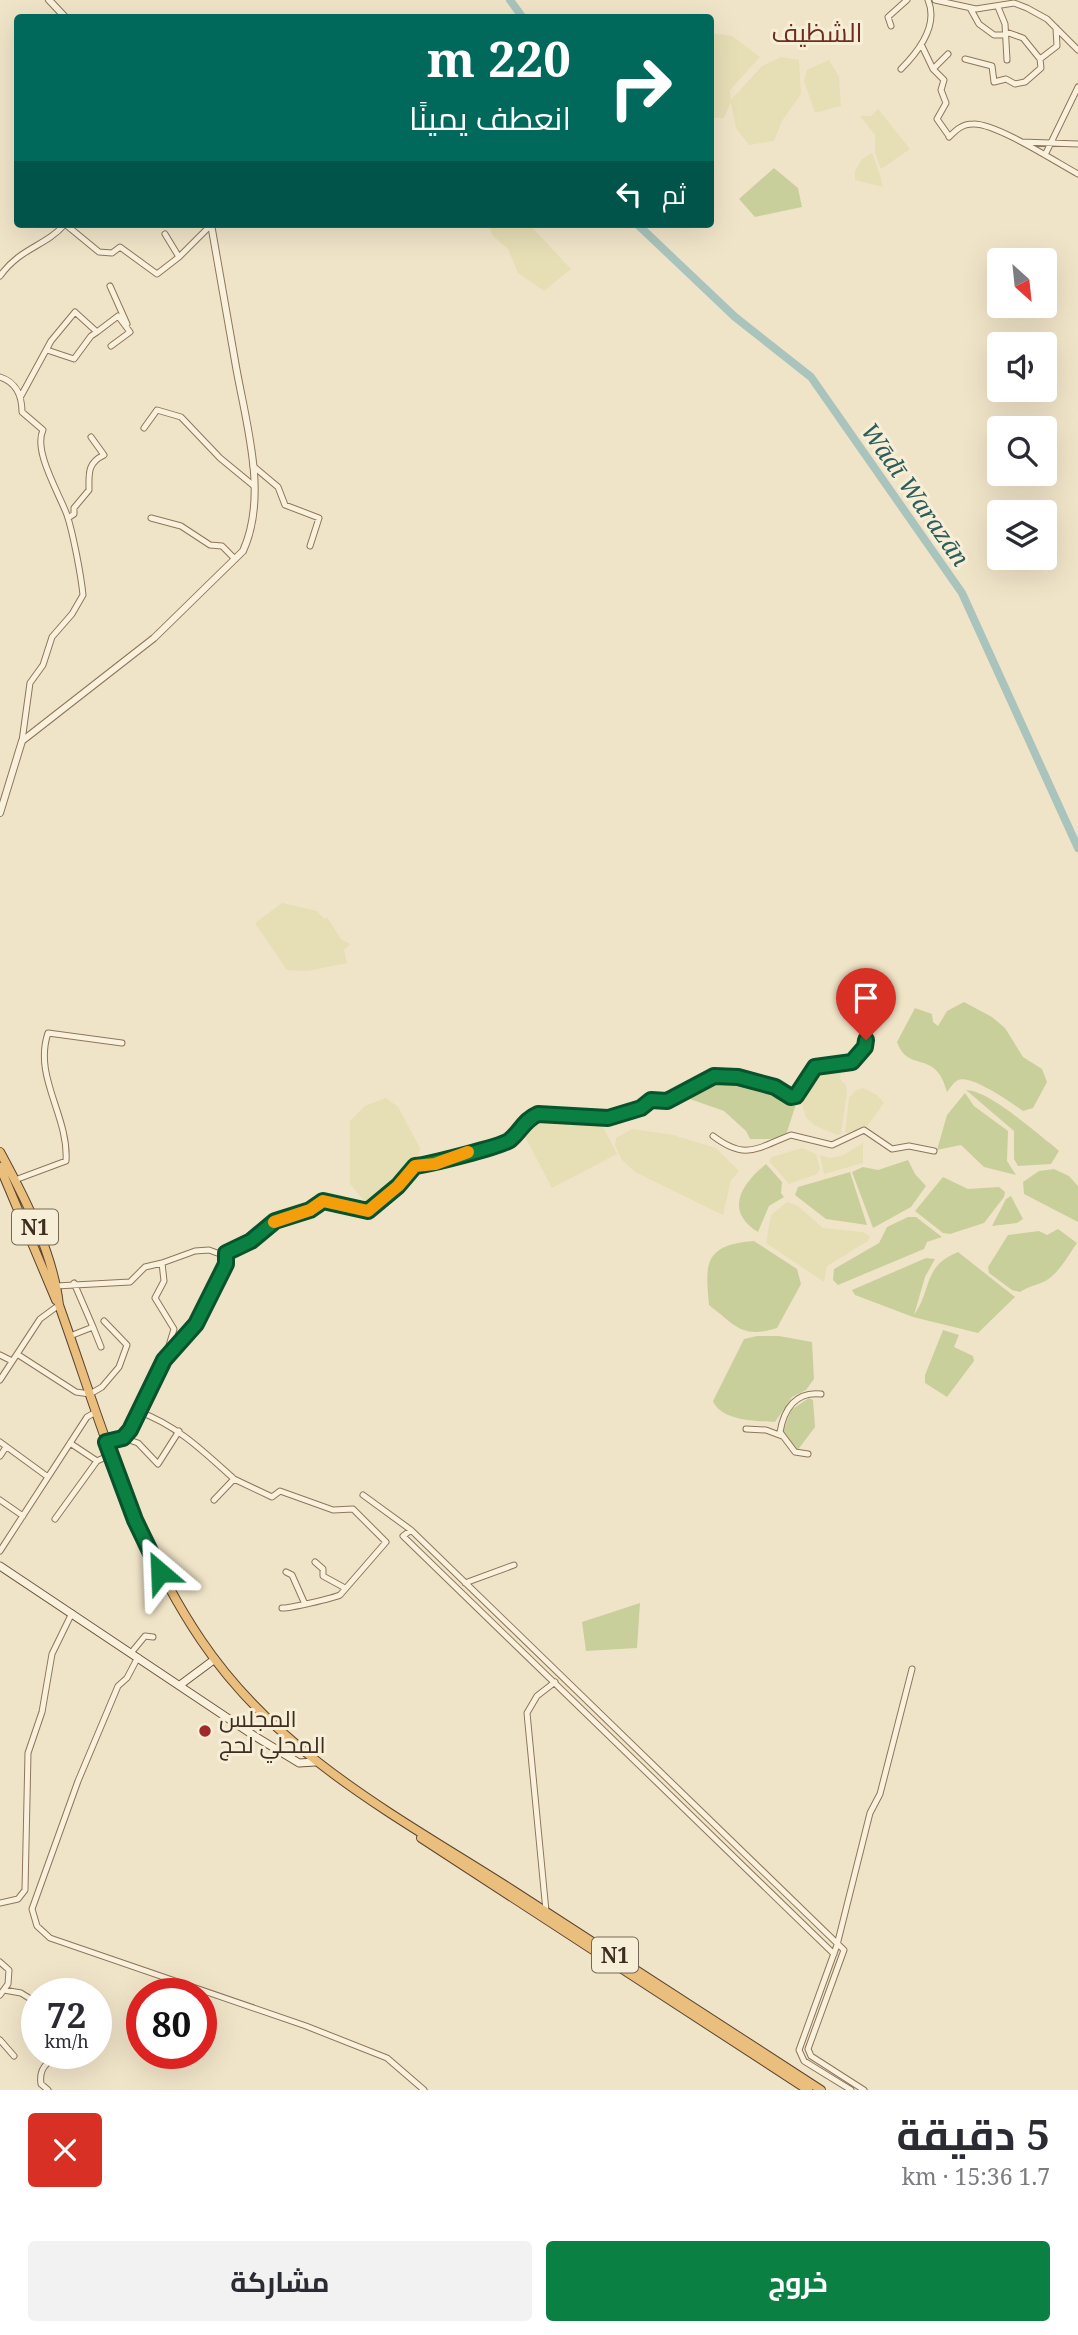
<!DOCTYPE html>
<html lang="ar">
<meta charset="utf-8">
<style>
:root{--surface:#fff;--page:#f2f2f3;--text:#2b2b33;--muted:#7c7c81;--accent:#0b8043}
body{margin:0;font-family:"Noto Serif",Cairo,serif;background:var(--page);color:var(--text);direction:rtl;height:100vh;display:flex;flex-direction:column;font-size:26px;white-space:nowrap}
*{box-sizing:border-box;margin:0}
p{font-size:23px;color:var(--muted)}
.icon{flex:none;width:38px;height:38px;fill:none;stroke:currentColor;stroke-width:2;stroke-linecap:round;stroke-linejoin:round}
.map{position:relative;height:2090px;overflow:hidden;direction:ltr}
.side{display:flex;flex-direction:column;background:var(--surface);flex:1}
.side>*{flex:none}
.guide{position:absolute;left:14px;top:14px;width:700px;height:214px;border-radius:7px;box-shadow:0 7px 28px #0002;direction:rtl;background:#00695c;color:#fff;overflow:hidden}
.needle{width:46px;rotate:153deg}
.tools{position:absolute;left:987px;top:248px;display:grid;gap:14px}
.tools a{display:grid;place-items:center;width:70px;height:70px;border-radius:7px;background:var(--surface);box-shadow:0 7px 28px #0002;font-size:35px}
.speed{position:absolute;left:21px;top:1978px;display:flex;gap:14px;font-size:35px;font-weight:700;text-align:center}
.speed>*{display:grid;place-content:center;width:91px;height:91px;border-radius:50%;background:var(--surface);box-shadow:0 7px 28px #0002;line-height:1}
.speed small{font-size:18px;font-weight:400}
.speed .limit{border:10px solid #d22;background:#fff;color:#111}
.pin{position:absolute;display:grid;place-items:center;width:60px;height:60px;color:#fff;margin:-72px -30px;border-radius:50% 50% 50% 0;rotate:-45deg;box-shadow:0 0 7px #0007}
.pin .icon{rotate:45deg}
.me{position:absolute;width:77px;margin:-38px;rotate:334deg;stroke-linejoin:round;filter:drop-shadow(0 0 5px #0008)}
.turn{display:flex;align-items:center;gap:24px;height:147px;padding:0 28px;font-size:32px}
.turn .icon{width:91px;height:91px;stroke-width:2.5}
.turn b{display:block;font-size:49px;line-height:60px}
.then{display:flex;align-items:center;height:66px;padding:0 28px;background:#0003;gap:14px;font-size:26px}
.round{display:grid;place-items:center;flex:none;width:74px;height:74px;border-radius:7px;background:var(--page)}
.overview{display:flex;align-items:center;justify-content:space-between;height:119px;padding:0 28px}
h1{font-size:42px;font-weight:700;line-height:52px}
.primary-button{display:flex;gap:14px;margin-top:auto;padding:14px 28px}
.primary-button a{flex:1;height:80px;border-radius:7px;background:var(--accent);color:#fff;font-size:28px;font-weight:700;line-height:80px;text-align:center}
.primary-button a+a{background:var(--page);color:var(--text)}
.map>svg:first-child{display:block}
.farmland{fill:#e6deb5}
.green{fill:#c9cf9b}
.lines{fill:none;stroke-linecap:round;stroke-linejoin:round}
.river{stroke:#a9c4bc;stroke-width:8}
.minor-casing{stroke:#8d765c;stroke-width:7}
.tertiary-casing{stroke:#8d765c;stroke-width:8}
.secondary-casing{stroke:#6f573f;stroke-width:9}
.trunk-casing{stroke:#5b4430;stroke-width:10}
.minor{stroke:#faf1dc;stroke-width:5}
.tertiary{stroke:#faf1dc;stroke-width:6}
.secondary{stroke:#faf1dc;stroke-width:7}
.trunk{stroke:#eabe7c;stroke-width:8}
.route-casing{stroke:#07532c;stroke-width:18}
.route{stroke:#0b8043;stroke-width:12}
.slow{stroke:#f59e0b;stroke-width:12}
.poi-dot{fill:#9e2a2b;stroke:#f7eed8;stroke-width:2.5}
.labels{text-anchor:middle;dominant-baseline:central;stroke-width:6;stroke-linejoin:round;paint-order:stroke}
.shield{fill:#f7eed8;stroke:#756857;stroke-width:2}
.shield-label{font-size:21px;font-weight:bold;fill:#3d2e20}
.poi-label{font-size:23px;fill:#3d2e20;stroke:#f7eed8;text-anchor:start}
.water-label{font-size:24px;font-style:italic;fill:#2f5d5a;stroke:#f7eed8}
.quarter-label{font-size:26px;fill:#6b2e1e;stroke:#f7eed8}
</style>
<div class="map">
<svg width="1078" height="2090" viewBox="0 0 1078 2090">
<rect width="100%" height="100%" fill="#f0e4c8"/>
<path class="farmland" d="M710 33 732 36 760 57 730 90 731 100 762 66 781 57 799 60 801 94 782 121 774 141 749 145 736 128 731 102 724 118H711Z
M829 60 839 77 841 106 815 113 804 81 807 70Z
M878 109 910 149 881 169 875 152V135L860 116H871Z
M872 153 880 175 883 187 855 180V171L862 159Z
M488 224H529L571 269 544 291 518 273 508 249 492 235Z
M282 903 317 911 324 919 327 917 341 939 350 944 344 950 347 963 308 971 287 970 255 923Z
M841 1066 840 1079 846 1085 847 1091 841 1134 837 1135 814 1125 806 1117 801 1100 818 1069Z
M863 1088 877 1095 884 1103 866 1128 845 1133 849 1098 855 1091Z
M386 1098 398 1107 420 1148 419 1154 402 1169 389 1190 377 1201 366 1203 350 1184V1121L365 1106Z
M541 1121 602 1125 617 1154 552 1188 524 1135 530 1127Z
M632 1129 673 1135 716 1148 739 1171 731 1180 723 1215 635 1172 622 1160 615 1146 616 1138Z
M863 1143V1163L824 1174 820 1155 829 1158 842 1156Z
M802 1148 816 1154 820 1169 817 1174 789 1184 769 1161 772 1157Z
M787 1202 798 1206 823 1228 862 1232 870 1236 868 1241 827 1266 824 1282 766 1243 771 1215Z"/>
<path class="green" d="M774 168 798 188 802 207 755 217 739 199Z
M964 1002 992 1017 1005 1028 1023 1057 1042 1069 1047 1082 1033 1108 1023 1111C1012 1103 971 1074 958 1080 954 1082 950 1088 947 1092 936 1048 908 1074 897 1042L915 1008 932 1014 933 1022 938 1026 947 1011Z
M717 1079 772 1090 796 1104 786 1135 771 1139H750L746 1131 724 1111 687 1098 694 1089Z
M966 1090C990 1091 1031 1129 1051 1144L1059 1151 1051 1164 1018 1166 1014 1159V1131Z
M965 1093 974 1106 1008 1131 1007 1161 1016 1175 984 1167 961 1145 937 1150 947 1115Z
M908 1160 915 1174 926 1186 911 1207 873 1228 852 1172 863 1167 878 1170Z
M766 1164 782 1182 781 1193 784 1197 769 1206 758 1232C724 1211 741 1184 766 1164Z
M1054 1169 1069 1176 1078 1186V1222L1024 1194 1023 1182 1039 1171Z
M850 1172 867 1225 826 1219 795 1195 798 1187Z
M943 1177 968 1189 999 1187 1005 1192 1004 1197 984 1223 950 1234 943 1233 915 1211Z
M1011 1196 1023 1219 1017 1223 992 1226 1006 1199Z
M908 1217H916L942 1237 927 1242 924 1249 838 1285 833 1280 834 1269 879 1243 887 1227Z
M1058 1229 1077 1243C1068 1256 1056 1278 1041 1283 1033 1286 1028 1287 1020 1292L1012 1290 989 1273 988 1267 1008 1235 1039 1231 1047 1235Z
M754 1241 797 1269 801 1284 777 1328C742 1339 736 1326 709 1305 705 1263 704 1245 754 1241Z
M958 1252 1015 1297 978 1333 913 1317 855 1295 852 1290 926 1258 935 1259 925 1277 914 1315C933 1288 922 1267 958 1252Z
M943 1330 959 1335 954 1347 973 1356 974 1361 947 1397 925 1383V1375Z
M757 1336H779L812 1342 814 1379 806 1390 792 1397 775 1422C756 1421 721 1421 713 1401L744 1339Z
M809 1398 813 1400 815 1427 797 1451 783 1432 791 1410Z
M640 1603 637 1648 586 1651 582 1622Z"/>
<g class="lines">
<path class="river" d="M510 0 523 18
M637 224 735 317 811 377 962 593 1078 848"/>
<defs>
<path id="minor" d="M935 0 976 9 1014 3 1027 8 1047 19 1078 50
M998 7 1005 24 1007 60
M970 8 979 24 994 35H1006
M891 26 888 17 907 0
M1006 32 1023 38 1040 59 1057 46 1056 28
M922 46 933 69 944 80 941 90 946 103 937 119 949 136
M965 59 992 66 994 82 1006 79 1015 84 1025 82 1041 68 1040 59
M901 69C918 52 939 26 928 0
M933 69 948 54
M949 137C956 130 962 124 973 124 996 123 1056 162 1078 174
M1022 142 1078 144
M1045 155 1078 87
M65 224 99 252 112 253 120 247 157 274 179 257
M165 234 179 257 212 224
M0 276C21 247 45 247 65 224
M110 286 127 324
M97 332 118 316 130 332 111 346
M0 377C16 382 22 396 22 412L43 430C33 451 59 493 67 515 73 533 81 575 83 595L72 614 52 637 43 665 30 683 22 741
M21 396 51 341 75 312 97 332 91 336 74 359 47 350
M144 428 157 410 181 417 220 458 254 486
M253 466 278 487 285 505 319 518 310 546
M68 518 74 514V508L89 490C89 474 87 463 104 455L91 437
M151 518 181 526 210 545 222 546 235 559
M713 1136C746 1161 757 1148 791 1135L832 1145 864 1130 892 1149 909 1146 934 1151
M15 1180 66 1161C69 1116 33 1077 48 1033L122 1043
M162 1263 195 1251 209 1250 220 1254 235 1251 275 1221 310 1210 323 1201 367 1211 398 1186 415 1165C427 1165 503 1146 510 1140 521 1131 525 1120 538 1114L608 1119 629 1113 651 1100 667 1101 714 1076 738 1077 774 1087 791 1097 796 1096 815 1067C840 1059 858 1070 866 1040
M74 1283 93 1327
M56 1286 130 1282 145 1267 162 1263 164 1281 155 1298 174 1329 164 1362 130 1430 123 1438 106 1442
M70 1336 93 1327 101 1347
M17 1354 76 1392 90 1394 102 1387 119 1367 127 1345 104 1321
M0 1355 12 1361
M164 1360 196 1324 226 1264V1253
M0 1380 40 1319 59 1305
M137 1411C177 1425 203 1451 234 1479L214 1500
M746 1429 766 1430 782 1436
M123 1438 138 1443 158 1464 179 1431
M0 1442 48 1477
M70 1443 97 1461
M808 1454 795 1452 780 1432C784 1409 796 1391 821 1394
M0 1456 6 1447
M234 1479 272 1497 280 1491 333 1510 353 1509 386 1542 340 1595C334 1598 287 1609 282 1608
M363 1495 411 1530 844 1950 808 2049 811 2056 864 2090
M0 1500 23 1516
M55 1519 97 1461 110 1455
M411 1530 403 1536 834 1954
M0 1551 87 1417 96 1412
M315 1562 323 1569V1576L345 1588
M286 1572 292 1575 304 1602
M465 1583 514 1565
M131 1653 145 1636 153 1637
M138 1657 127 1678 118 1686 78 1781 32 1909 37 1926 50 1938 306 2026 387 2058 424 2090
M0 1903 18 1899 25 1890 28 1753 42 1712 52 1654 72 1613
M546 1911 527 1713 537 1696 555 1682
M0 1962 9 1970 8 1984 0 1995
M4 1990 21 1993 37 2003
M0 2040 14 2056
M48 2090 41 2084C38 2064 52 2059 68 2053
M851 2090 804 2061 799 2050 837 1945 870 1813 880 1794 912 1669"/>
<path id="tertiary" d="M49 0 66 18
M0 813 22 741 154 638 243 551C269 494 245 421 235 361 227 316 219 270 211 224"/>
<path id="secondary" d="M0 1566 253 1735 299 1763 315 1762
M180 1685 215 1659"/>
<path id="trunk" d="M0 1152C25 1198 53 1253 59 1305 100 1420 132 1538 201 1640 279 1756 400 1818 514 1891 617 1957 719 2024 821 2090
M0 1167 56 1300
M421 1838 808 2090"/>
</defs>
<use href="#minor" class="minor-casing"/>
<use href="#tertiary" class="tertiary-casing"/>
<use href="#secondary" class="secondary-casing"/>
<use href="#trunk" class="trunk-casing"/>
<use href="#minor" class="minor"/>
<use href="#tertiary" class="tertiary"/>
<use href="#secondary" class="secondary"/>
<use href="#trunk" class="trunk"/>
</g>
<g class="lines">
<defs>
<path id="route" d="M160 1572 135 1520 106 1442 123 1438 130 1430 164 1360 196 1324 226 1264V1253L251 1241 275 1221 310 1210 323 1201 368 1211 398 1186 415 1166C427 1165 503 1146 510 1140 521 1131 524 1120 538 1114L608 1118 641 1108 651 1100 667 1101 714 1076 738 1077 775 1087 791 1097 796 1096 815 1067 852 1062 865 1047 866 1040"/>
</defs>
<use href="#route" class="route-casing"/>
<use href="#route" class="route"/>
<path class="slow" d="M274 1222 310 1210 323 1201 368 1211 398 1186 415 1166 435 1164 468 1152"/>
</g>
<circle class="poi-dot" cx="205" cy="1731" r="7"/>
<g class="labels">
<g class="shield">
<rect x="12" y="1209.5" width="46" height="35" rx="5"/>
<rect x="592" y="1937.5" width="46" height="35" rx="5"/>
</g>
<g class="shield-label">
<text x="35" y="1227">N1</text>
<text x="615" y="1955">N1</text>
</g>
<g class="poi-label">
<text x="219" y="1718">المجلس<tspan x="219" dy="26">المحلي لحج</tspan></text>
</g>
<g class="water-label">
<text transform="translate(916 494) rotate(55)">Wādī Warazān</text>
</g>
<g class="quarter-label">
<text x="817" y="32">الشظيف</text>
</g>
</g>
</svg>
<div class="tools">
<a><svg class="needle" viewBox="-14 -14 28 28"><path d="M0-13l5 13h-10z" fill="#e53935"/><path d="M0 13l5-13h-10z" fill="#7c7c81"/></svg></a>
<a><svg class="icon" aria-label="sound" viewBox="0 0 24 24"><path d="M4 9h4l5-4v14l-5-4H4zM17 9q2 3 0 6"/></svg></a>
<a><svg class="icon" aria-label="search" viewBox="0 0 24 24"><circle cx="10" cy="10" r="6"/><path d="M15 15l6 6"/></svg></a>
<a><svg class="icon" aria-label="layers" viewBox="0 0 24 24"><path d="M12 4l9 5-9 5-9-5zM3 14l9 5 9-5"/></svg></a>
</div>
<div class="speed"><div>72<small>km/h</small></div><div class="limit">80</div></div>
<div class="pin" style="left:866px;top:1040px;background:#d93025"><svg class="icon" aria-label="arrive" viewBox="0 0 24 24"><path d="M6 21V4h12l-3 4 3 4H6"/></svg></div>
<svg class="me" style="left:160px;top:1572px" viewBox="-20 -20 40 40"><path d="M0-17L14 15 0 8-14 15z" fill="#0b8043" stroke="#fff" stroke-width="4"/></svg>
<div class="guide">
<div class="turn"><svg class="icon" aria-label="right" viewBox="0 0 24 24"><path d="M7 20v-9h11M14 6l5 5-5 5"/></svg><div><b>220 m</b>انعطف يمينًا</div></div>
<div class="then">ثم<svg class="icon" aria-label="left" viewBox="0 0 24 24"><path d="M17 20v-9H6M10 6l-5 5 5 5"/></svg></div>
</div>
</div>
<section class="side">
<div class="overview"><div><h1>5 دقيقة</h1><p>1.7 km · 15:36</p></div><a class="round" style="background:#d93025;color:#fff"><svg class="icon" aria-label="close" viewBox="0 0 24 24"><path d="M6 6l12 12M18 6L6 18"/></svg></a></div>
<div class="primary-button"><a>خروج</a><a>مشاركة</a></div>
</section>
